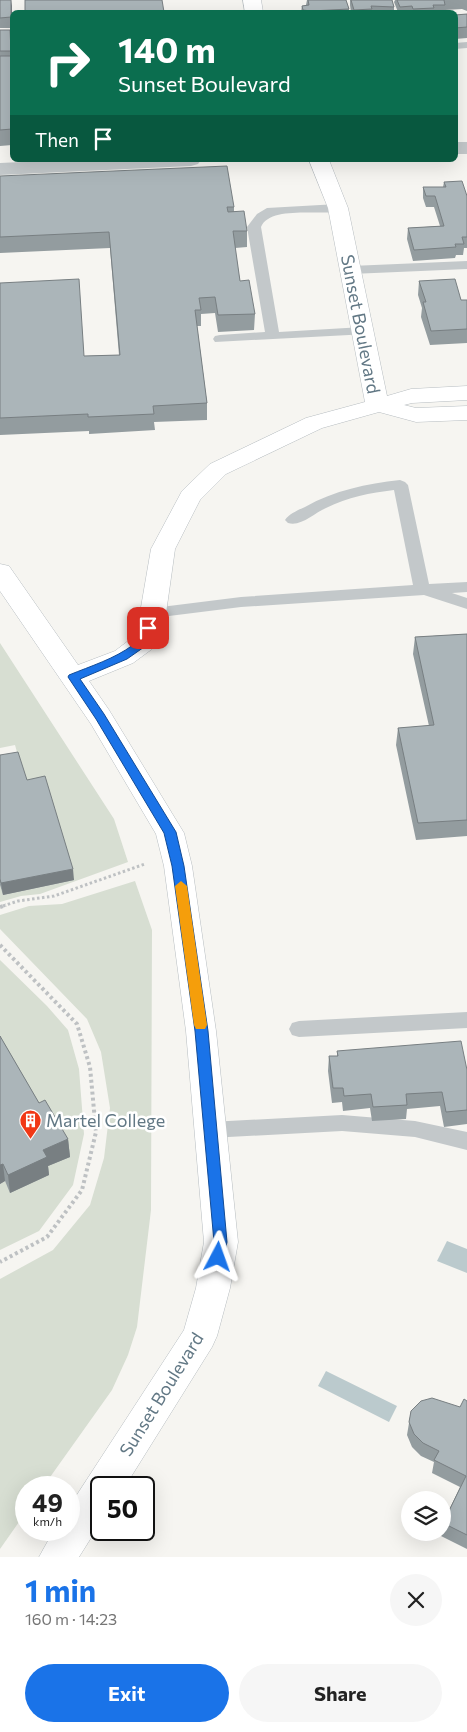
<!DOCTYPE html>
<meta charset="utf-8">
<style>
:root{--surface:#fff;--page:#f6f6f6;--text:#222;--muted:#767676;--accent:#1a73e8}
body{margin:0;font-family:Commissioner,sans-serif;background:var(--page);color:var(--text);height:100vh;display:flex;flex-direction:column;font-size:19px;white-space:nowrap}
*{box-sizing:border-box;margin:0}
p{font-size:16px;color:var(--muted)}
.icon{flex:none;width:28px;height:28px;fill:none;stroke:currentColor;stroke-width:2;stroke-linecap:round;stroke-linejoin:round}
.map{position:relative;height:1557px;overflow:hidden}
.panel{display:flex;flex-direction:column;background:var(--surface);flex:1}
.panel>*{flex:none}
.hud{position:absolute;left:10px;top:10px;width:448px;height:152px;border-radius:8px;box-shadow:0 5px 20px #0002;background:#0b6e4f;color:#fff;overflow:hidden}
.controls{position:absolute;left:401px;top:1491px;display:grid;gap:10px}
.controls a{display:grid;place-items:center;width:50px;height:50px;border-radius:50%;background:var(--surface);box-shadow:0 5px 20px #0002;font-size:25px}
.speed{position:absolute;left:15px;top:1476px;display:flex;gap:10px;font-size:25px;font-weight:700;text-align:center}
.speed>*{display:grid;place-content:center;width:65px;height:65px;border-radius:50%;background:var(--surface);box-shadow:0 5px 20px #0002;line-height:1}
.speed small{font-size:12px;font-weight:400}
.speed .limit{border:2px solid #111;border-radius:8px;background:#fff;color:#111}
.pin{position:absolute;display:grid;place-items:center;width:42px;height:42px;color:#fff;margin:-21px;border-radius:10px;box-shadow:0 2px 8px #0006}
.me{position:absolute;width:55px;margin:-28px;rotate:4deg;stroke-linejoin:round;filter:drop-shadow(0 0 4px #0008)}
.turn{display:flex;align-items:center;gap:18px;height:105px;padding:0 25px;font-size:22px}
.turn .icon{width:65px;height:65px;stroke-width:2.5}
.turn b{display:block;font-size:35px;line-height:42px}
.then{display:flex;align-items:center;height:48px;padding:0 25px;background:#0003;gap:10px;font-size:19px}
.round{display:grid;place-items:center;flex:none;width:52px;height:52px;border-radius:26px;background:var(--page)}
.headline{display:flex;align-items:center;justify-content:space-between;height:85px;padding:0 25px}
h1{font-size:30px;font-weight:700;line-height:38px;color:var(--accent)}
.cta{display:flex;gap:10px;margin-top:auto;padding:10px 25px}
.cta a{flex:1;height:58px;border-radius:30px;background:var(--accent);color:#fff;font-size:20px;font-weight:700;line-height:58px;text-align:center}
.cta a+a{background:var(--page);color:var(--text)}
.map>svg:first-child{display:block}
.green{fill:#d7ded2}
.water{fill:#bbcacd}
.lines{fill:none;stroke-linecap:round;stroke-linejoin:round}
.secondary-casing{stroke:#b7bdc1;stroke-width:1}
.path-far1{stroke:#bec1c3;stroke-width:3;stroke-dasharray:2.5 2.5;stroke-linecap:butt}
.path{stroke:#bec1c3;stroke-width:4;stroke-dasharray:3 3;stroke-linecap:butt}
.lane{fill:#c3c8ca;fill-rule:evenodd}
.street{fill:#c3c8ca;fill-rule:evenodd}
.secondary{fill:#fff;fill-rule:evenodd}
.wall{fill:#939c9f}
.shaded-wall{fill:#787f82}
.building{fill:#abb5b9;stroke:#787f82}
.route{fill:#1a73e8;stroke:#114b97}
.slow{fill:#f59e0b}
.labels{text-anchor:middle;dominant-baseline:central;stroke-width:5;stroke-linejoin:round;paint-order:stroke}
.street-label{font-size:18px;fill:#627885;stroke:#fff}
.poi-label{font-size:18px;fill:#627885;stroke:#fff;text-anchor:start}
</style>
<div class="map">
<svg width="467" height="1557" viewBox="0 0 467 1557">
<rect width="100%" height="100%" fill="#f6f5f1"/>
<path class="green" d="M0 643 114 819 128 862 40 894 21 896 0 902V885L3 895 73 880 28 792 15 745 0 748Z
M135 881 152 930 151 1210 137 1327 128 1355 112 1390 43 1487 26 1488V1512L0 1549V1279L53 1250 90 1205 104 1158 110 1108 101 1052 87 1019 0 929V915L29 906 62 904Z
M0 960 47 1006 68 1030 79 1069 84 1134 73 1185 39 1231 0 1250V1184L5 1181 11 1192 49 1175 0 1050Z"/>
<path class="water" d="M447 1241 467 1249V1273L437 1261Z
M326 1371 397 1406 389 1422 318 1386Z"/>
<g class="lines">
<defs>
<path id="secondary" d="M243 0H261L263 12H245Z
M309 160H329L348 208 387 396 411 389 467 386V400L412 403 404 405 416 408 467 406V420L416 422 379 412 322 428 226 474 200 500 175 549 166 613 152 649 133 663 89 681 109 710 184 833 192 866 216 1031 238 1242 230 1288 217 1336 212 1347 124 1488H101V1522L79 1557H39L54 1530H69V1507L184 1330 196 1288 204 1242 186 1031 164 866 156 834 91 724 0 591V564L9 566 78 665 115 651 132 638 140 613 151 549 182 491 210 464 306 418 365 402 328 208Z"/>
</defs>
<use href="#secondary" class="secondary-casing"/>
<path class="path-far1" d="M3 906 18 901 54 896 145 864"/>
<path class="path" d="M0 907 6 905
M0 945 77 1024 90 1067 96 1132 82 1190 47 1237 0 1262"/>
<path class="lane" d="M467 42V48L455 49V43Z
M338 204 344 208 343 211C321 216 270 205 261 227L279 332 363 327 368 328 370 331 368 334 215 342 213 339 215 336 220 335 265 332 247 227 257 214 267 208Z
M467 261V269L351 274 344 270 351 266Z
M400 480 405 482 408 485 429 584 467 582V592L452 593 467 598V609L424 595 241 607 153 618 147 617 145 613 147 609 153 608 241 597 413 585 394 490C370 493 348 497 326 508 314 513 301 527 288 523L285 520C289 514 298 510 305 507 335 490 366 484 400 480Z
M467 1012V1028L299 1037 292 1035 289 1029 292 1023 299 1021Z
M342 1115 415 1121 467 1132V1150L415 1137 342 1131 210 1138 203 1136 200 1130 203 1124 210 1122Z"/>
<path class="street" d="M455 142H467V154H455Z
M65 160H201L198 164 191 166 0 175V163Z"/>
<use href="#secondary" class="secondary"/>
</g>
<path class="wall" d="M0 0 12 6V28H0Z
M307 0H346L349 9V12H301L302 6 306 5Z
M350 0H392L394 7V12H351L350 5Z
M395 0H467V11L462 9 445 10V12H398L394 2Z
M467 14V38L455 39V15Z
M0 30H10L11 56H12V145L0 146Z
M455 88 457 95 456 109H455Z
M0 176 234 207V211L247 231V247L235 248 240 281 255 314 254 330 218 332 215 313 201 314V326H197L207 403V420L154 422 155 430 89 434V431L0 435V283L84 356 119 355 110 248 0 253Z
M444 182 467 196V248H464L463 255H456L455 258 413 261 407 239 408 228 440 226 434 207H426L423 198V187H443Z
M419 281 461 300H467V343L430 345 421 317 422 308 418 295Z
M467 634V836L416 840 396 745 398 728 429 726 413 654 415 637Z
M0 755 27 780 74 880 3 895 0 885Z
M0 1036 39 1103 68 1139 70 1157 48 1166 49 1175 10 1193 5 1181 0 1184Z
M337 1051 467 1070V1124L444 1127 440 1106 407 1109 406 1119 372 1121 370 1108 343 1111 342 1102 332 1103 328 1071 329 1056H337Z
M467 1401V1549L441 1536 442 1532 443 1523 460 1487 432 1473 434 1462 421 1456 412 1447 407 1435 411 1411 460 1407Z"/>
<path class="shaded-wall" d="M11 0 12 6V28L11 17Z
M73 869 74 880 3 895 1 883Z
M68 1139 70 1157 48 1166 49 1175 10 1193 8 1175 43 1150Z
M3 1164 5 1181 0 1184V1165Z"/>
<path class="building" d="M0 0H11V17L0 18Z
M25 0H162L164 12H25Z
M308 0H346L349 9 311 11 303 10 302 6 309 5Z
M351 0H392L394 7 371 6 372 9 354 10Z
M397 0H444L445 5H433L434 8 413 9 412 6 400 7Z
M467 14V27L455 28V15Z
M0 30H10L11 51H0Z
M0 56H12V129L0 130Z
M455 88 457 95 455 96Z
M227 166 234 207H227L228 212 244 211 247 231H233L240 281 249 280 255 314 218 315 215 297 199 298 201 310H195L207 403 153 406 154 414 88 417V414L0 418V283L79 279 84 356 120 355 109 232 0 237V176Z
M462 181 467 196V237H462L464 244H455L456 247 414 250 408 228 444 226 435 196H426L423 187H446L444 182Z
M455 279 461 300H467V329L431 331 423 302H426L419 281Z
M467 634V820L418 823 398 728 434 725 415 637Z
M18 752 27 780 45 776 73 869 1 883 0 879V755Z
M0 1036 39 1103 45 1100 68 1139 43 1150 47 1157 8 1175 3 1164 0 1165Z
M461 1041 467 1070V1110L446 1112 442 1092 406 1094 407 1105 373 1107 371 1094 344 1096 343 1088H333L329 1056H338L337 1051Z
M432 1398 460 1407 464 1399 467 1401V1535L443 1523 466 1476 434 1460 439 1451 423 1443 414 1434 409 1422 411 1411 421 1401Z"/>
<path class="route" d="M148 624 153 628 147 645 127 659 80 679 104 714 176 832 184 866 208 1031 227 1242 223 1262 218 1263 213 1262 211 1257 214 1242 195 1031 172 866 164 833 96 719 68 677 69 675C91 666 114 659 133 645 141 639 140 627 148 624Z"/>
<path class="slow" d="M181 881 187 886 207 1025 205 1029H196L194 1025 175 886Z"/>
<defs>
<symbol id="building-pin" viewBox="-11 -11 22 30"><path d="M0 17L-7.5 6A9.5 9.5 0 1 1 7.5 6Z" fill="#f13816" stroke="#fff"/><path d="M-4-6H4V6H1V3H-1V6H-4ZM-2.5-4.3h1.7v1.8h-1.7ZM.8-4.3h1.7v1.8H.8ZM-2.5-1h1.7V.8h-1.7ZM.8-1h1.7V.8H.8Z" fill="#fff"/></symbol>
</defs>
<g fill-rule="evenodd">
<use href="#building-pin" x="18" y="1108" width="25" height="34"/>
</g>
<g class="labels">
<g class="street-label">
<text transform="translate(361 324) rotate(79)">Sunset Boulevard</text>
<text transform="translate(161 1394) rotate(-58)">Sunset Boulevard</text>
</g>
<g class="poi-label">
<text x="46" y="1120">Martel College</text>
</g>
</g>
</svg>
<div class="controls">
<a><svg class="icon" aria-label="layers" viewBox="0 0 24 24"><path d="M12 4l9 5-9 5-9-5zM3 14l9 5 9-5"/></svg></a>
</div>
<div class="speed"><div>49<small>km/h</small></div><div class="limit">50</div></div>
<div class="pin" style="left:148px;top:628px;background:#d93025"><svg class="icon" aria-label="arrive" viewBox="0 0 24 24"><path d="M6 21V4h12l-3 4 3 4H6"/></svg></div>
<svg class="me" style="left:218px;top:1257px" viewBox="-20 -20 40 40"><path d="M0-17L14 15 0 8-14 15z" fill="#1a73e8" stroke="#fff" stroke-width="4"/></svg>
<div class="hud">
<div class="turn"><svg class="icon" aria-label="right" viewBox="0 0 24 24"><path d="M7 20v-9h11M14 6l5 5-5 5"/></svg><div><b>140 m</b>Sunset Boulevard</div></div>
<div class="then">Then<svg class="icon" aria-label="arrive" viewBox="0 0 24 24"><path d="M6 21V4h12l-3 4 3 4H6"/></svg></div>
</div>
</div>
<section class="panel">
<div class="headline"><div><h1>1 min</h1><p>160 m · 14:23</p></div><a class="round"><svg class="icon" aria-label="close" viewBox="0 0 24 24"><path d="M6 6l12 12M18 6L6 18"/></svg></a></div>
<div class="cta"><a>Exit</a><a>Share</a></div>
</section>
